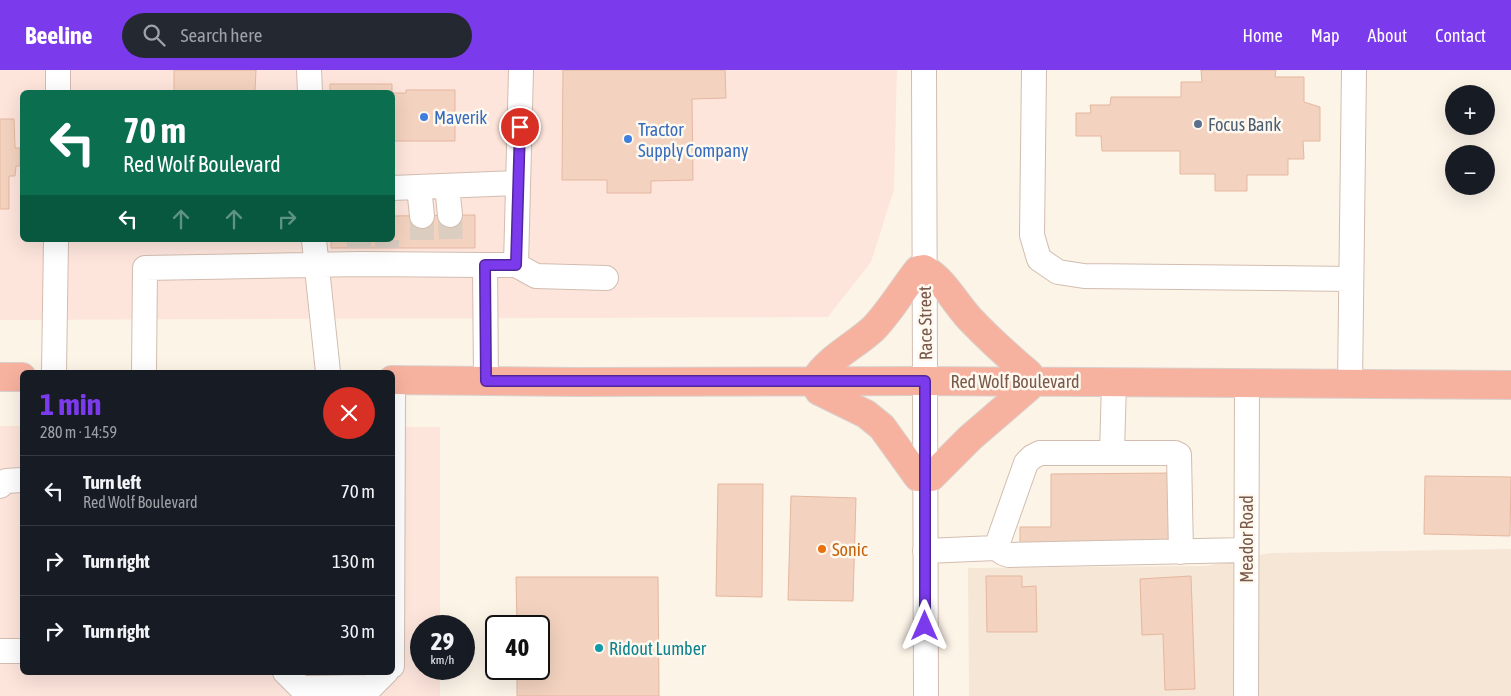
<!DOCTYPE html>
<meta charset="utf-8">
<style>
:root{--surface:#171b24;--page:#242831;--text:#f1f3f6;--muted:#9ea1a6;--line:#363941;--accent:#7c3aed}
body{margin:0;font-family:"Asap Condensed",sans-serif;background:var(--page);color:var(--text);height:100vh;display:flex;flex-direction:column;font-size:19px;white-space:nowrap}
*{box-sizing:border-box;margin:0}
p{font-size:16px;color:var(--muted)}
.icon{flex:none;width:28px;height:28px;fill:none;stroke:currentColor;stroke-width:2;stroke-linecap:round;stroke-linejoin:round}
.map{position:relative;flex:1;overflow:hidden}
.sheet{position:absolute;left:20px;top:300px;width:375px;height:305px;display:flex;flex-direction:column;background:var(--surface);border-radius:8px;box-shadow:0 5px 20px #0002}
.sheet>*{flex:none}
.banner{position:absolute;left:20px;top:20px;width:375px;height:152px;border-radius:8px;box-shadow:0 5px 20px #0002;background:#0b6e4f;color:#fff;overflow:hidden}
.tools{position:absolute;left:1445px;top:15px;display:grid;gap:10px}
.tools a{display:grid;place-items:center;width:50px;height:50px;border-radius:50%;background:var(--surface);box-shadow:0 5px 20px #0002;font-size:25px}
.speed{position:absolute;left:410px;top:545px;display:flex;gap:10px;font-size:25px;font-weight:700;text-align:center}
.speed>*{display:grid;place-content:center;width:65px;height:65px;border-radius:50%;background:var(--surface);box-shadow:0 5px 20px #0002;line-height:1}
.speed small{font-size:12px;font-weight:400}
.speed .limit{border:2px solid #111;border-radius:8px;background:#fff;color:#111}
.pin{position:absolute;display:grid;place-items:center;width:42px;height:42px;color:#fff;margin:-21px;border:2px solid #fff;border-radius:50%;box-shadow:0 1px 5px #0007}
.me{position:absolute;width:55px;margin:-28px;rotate:0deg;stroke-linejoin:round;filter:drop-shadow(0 0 4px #0008)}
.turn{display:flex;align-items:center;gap:18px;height:105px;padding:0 20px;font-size:22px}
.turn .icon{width:65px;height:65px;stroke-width:2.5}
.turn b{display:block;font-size:35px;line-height:42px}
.lanes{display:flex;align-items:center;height:48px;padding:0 20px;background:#0003;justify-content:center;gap:25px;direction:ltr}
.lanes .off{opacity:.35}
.round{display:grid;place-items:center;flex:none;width:52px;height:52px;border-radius:26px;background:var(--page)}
.headline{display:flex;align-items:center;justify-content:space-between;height:85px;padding:0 20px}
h1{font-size:30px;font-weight:700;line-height:38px;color:var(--accent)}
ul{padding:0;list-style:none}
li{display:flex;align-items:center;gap:15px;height:70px;padding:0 20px;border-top:1px solid var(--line)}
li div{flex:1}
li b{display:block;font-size:19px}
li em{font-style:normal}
header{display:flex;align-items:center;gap:30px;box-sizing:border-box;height:70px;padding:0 25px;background:var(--accent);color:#fff}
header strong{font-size:24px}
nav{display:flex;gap:28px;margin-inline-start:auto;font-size:18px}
.search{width:350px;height:45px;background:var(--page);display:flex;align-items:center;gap:12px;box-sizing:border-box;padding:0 18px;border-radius:28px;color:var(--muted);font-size:19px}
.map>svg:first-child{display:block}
.residential{fill:#f5e6d6}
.commercial{fill:#fde5dc;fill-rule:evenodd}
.building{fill:#f3d2bf;stroke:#e5b79f}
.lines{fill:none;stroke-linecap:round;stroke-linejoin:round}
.minor-tunnel{stroke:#dccdc1;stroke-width:24;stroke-dasharray:24 12;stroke-linecap:butt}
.minor-casing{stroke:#d2bdb0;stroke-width:26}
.highway-casing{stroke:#d9d1cd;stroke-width:30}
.minor{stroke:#fff;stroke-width:24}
.highway{stroke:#f7b29f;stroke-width:28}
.route-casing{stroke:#51269a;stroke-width:12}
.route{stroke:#7c3aed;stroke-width:9}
.shop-dot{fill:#3f7fe0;stroke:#fff8ef;stroke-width:2}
.service-dot{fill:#5c6f8a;stroke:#fff8ef;stroke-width:2}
.food-dot{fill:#e8710a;stroke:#fff8ef;stroke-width:2}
.culture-dot{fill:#0f9aa8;stroke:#fff8ef;stroke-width:2}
.labels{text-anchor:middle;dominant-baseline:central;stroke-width:5;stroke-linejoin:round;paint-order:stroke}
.shop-label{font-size:18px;fill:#366cbe;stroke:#fff8ef;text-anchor:start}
.service-label{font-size:18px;fill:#4e5e75;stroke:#fff8ef;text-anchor:start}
.street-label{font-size:18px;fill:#78594b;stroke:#fff8ef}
.food-label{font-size:18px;fill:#c56008;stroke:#fff8ef;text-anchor:start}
.culture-label{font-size:18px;fill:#0d838f;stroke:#fff8ef;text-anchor:start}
</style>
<header>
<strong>Beeline</strong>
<div class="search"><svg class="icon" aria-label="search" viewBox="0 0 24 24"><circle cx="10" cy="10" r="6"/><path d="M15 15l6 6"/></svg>Search here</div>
<nav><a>Home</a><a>Map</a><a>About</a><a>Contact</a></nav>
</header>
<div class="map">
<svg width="1511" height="626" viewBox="0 0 1511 626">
<rect width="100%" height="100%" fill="#fdf4e8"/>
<path class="residential" d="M1511 479V626H969L968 498 1206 496 1270 483Z"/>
<path class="commercial" d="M0 0H897L894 120 871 192 828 247 0 250ZM22 22H392V170H22Z
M0 356H22V602H392L393 357H440V556H421V599H440V626H0Z"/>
<path class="building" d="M174 0H256L255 22H174Z
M563 0H725L726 28 692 29 693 110 651 111V123H607V110H562Z
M1201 0H1276L1275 7H1304V32L1320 37V71H1303L1304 89H1288V105H1247V121H1215V104H1180V81H1102L1101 66H1076V43H1091L1090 35H1110L1111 27H1181V12H1202Z
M330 14H392V22H330Z
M406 20H455V71H392V23H406Z
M0 49H14L15 78H20V96H16L15 106H9V139H0Z
M475 145V178H331V170H392V146Z
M1172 403 1173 476 1020 478V457H1051V404Z
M1425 406 1511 407 1510 466 1424 464Z
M718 414H763L762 527 716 526Z
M791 426 856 428 853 531 788 530Z
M986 506H1022V517L1036 516 1037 562H987Z
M1191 506 1195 619 1165 620 1163 564 1142 565 1140 509Z
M516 507H658L659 626H517V599H539V556H517Z"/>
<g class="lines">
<path class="minor-tunnel" d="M450 145 451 178
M422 146V178
M359 170V178
M387 170V178"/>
<defs>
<path id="minor" d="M309 0 310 22
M924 0 926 626
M1034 0 1032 165 1039 189 1058 202 1084 206 1351 209
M58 22V0
M447 116 450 145
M419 117 422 146
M392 118 518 113
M314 170 328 302
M485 195H516L521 0
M516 195 536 206 606 208
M54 302 56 170
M144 302 145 198 360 194 485 195 486 311
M1350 314 1354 0
M1112 383 1114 312
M0 416 6 411 22 410
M996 478 1003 483 1009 485 1246 480
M925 481 996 478 1026 393 1032 387 1040 383H1175L1179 385 1181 482
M0 581H22
M392 596 393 310
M285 602 301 618 371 617 386 602
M1246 626 1247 313"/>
<path id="highway" d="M924 199C944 210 955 233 970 249 989 269 1009 287 1029 304L1031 312 1029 317 970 368 931 407H918L882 357 866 344 819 321 814 311C828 288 855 276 874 258 891 240 903 219 918 200Z
M0 307H22
M392 310 576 312 925 311 1511 315"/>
</defs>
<use href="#minor" class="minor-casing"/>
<use href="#highway" class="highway-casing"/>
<use href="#minor" class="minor"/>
<use href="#highway" class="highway"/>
</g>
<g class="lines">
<defs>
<path id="route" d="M520 57 516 195H485L486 311H925V556"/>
</defs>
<use href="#route" class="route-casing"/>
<use href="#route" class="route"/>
</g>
<g class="shop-dot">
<circle cx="424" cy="47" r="5"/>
<circle cx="628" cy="69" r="5"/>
</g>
<circle class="service-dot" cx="1198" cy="54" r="5"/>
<circle class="food-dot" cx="822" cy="479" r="5"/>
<circle class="culture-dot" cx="599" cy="578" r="5"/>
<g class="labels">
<g class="shop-label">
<text x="434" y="47">Maverik</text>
<text x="638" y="59">Tractor<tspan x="638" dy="21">Supply Company</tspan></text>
</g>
<g class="service-label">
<text x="1208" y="54">Focus Bank</text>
</g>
<g class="street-label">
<text transform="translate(925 253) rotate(-91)">Race Street</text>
<text x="1015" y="311">Red Wolf Boulevard</text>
<text transform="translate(1246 469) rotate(-90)">Meador Road</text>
</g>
<g class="food-label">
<text x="832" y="479">Sonic</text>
</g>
<g class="culture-label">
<text x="609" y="578">Ridout Lumber</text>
</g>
</g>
</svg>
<div class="tools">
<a>+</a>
<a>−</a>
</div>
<div class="speed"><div>29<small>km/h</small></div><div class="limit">40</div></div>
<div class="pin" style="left:520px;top:57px;background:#d93025"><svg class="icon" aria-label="arrive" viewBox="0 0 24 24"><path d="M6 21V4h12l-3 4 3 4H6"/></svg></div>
<svg class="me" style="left:925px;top:556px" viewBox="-20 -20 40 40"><path d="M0-17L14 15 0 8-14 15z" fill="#7c3aed" stroke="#fff" stroke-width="4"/></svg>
<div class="banner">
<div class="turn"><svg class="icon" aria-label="left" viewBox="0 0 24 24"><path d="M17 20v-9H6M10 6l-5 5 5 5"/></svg><div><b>70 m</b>Red Wolf Boulevard</div></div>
<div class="lanes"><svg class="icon" aria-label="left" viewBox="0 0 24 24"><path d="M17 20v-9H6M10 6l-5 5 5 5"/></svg><svg class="icon off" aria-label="ahead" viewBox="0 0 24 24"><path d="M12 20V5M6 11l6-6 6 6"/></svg><svg class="icon off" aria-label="ahead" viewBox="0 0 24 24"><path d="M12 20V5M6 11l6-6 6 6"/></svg><svg class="icon off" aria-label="right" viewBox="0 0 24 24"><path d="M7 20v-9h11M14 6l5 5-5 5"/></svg></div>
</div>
<section class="sheet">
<div class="headline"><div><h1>1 min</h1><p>280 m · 14:59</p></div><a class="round" style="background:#d93025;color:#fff"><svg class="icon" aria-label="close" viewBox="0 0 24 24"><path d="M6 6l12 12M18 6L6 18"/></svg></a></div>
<ul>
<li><svg class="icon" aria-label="left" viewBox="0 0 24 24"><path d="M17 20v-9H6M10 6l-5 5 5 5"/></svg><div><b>Turn left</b><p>Red Wolf Boulevard</p></div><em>70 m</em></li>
<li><svg class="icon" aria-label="right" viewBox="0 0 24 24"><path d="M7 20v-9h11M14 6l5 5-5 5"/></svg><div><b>Turn right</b></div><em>130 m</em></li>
<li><svg class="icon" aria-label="right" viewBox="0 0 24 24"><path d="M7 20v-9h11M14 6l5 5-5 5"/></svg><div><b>Turn right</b></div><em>30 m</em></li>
</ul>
</section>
</div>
